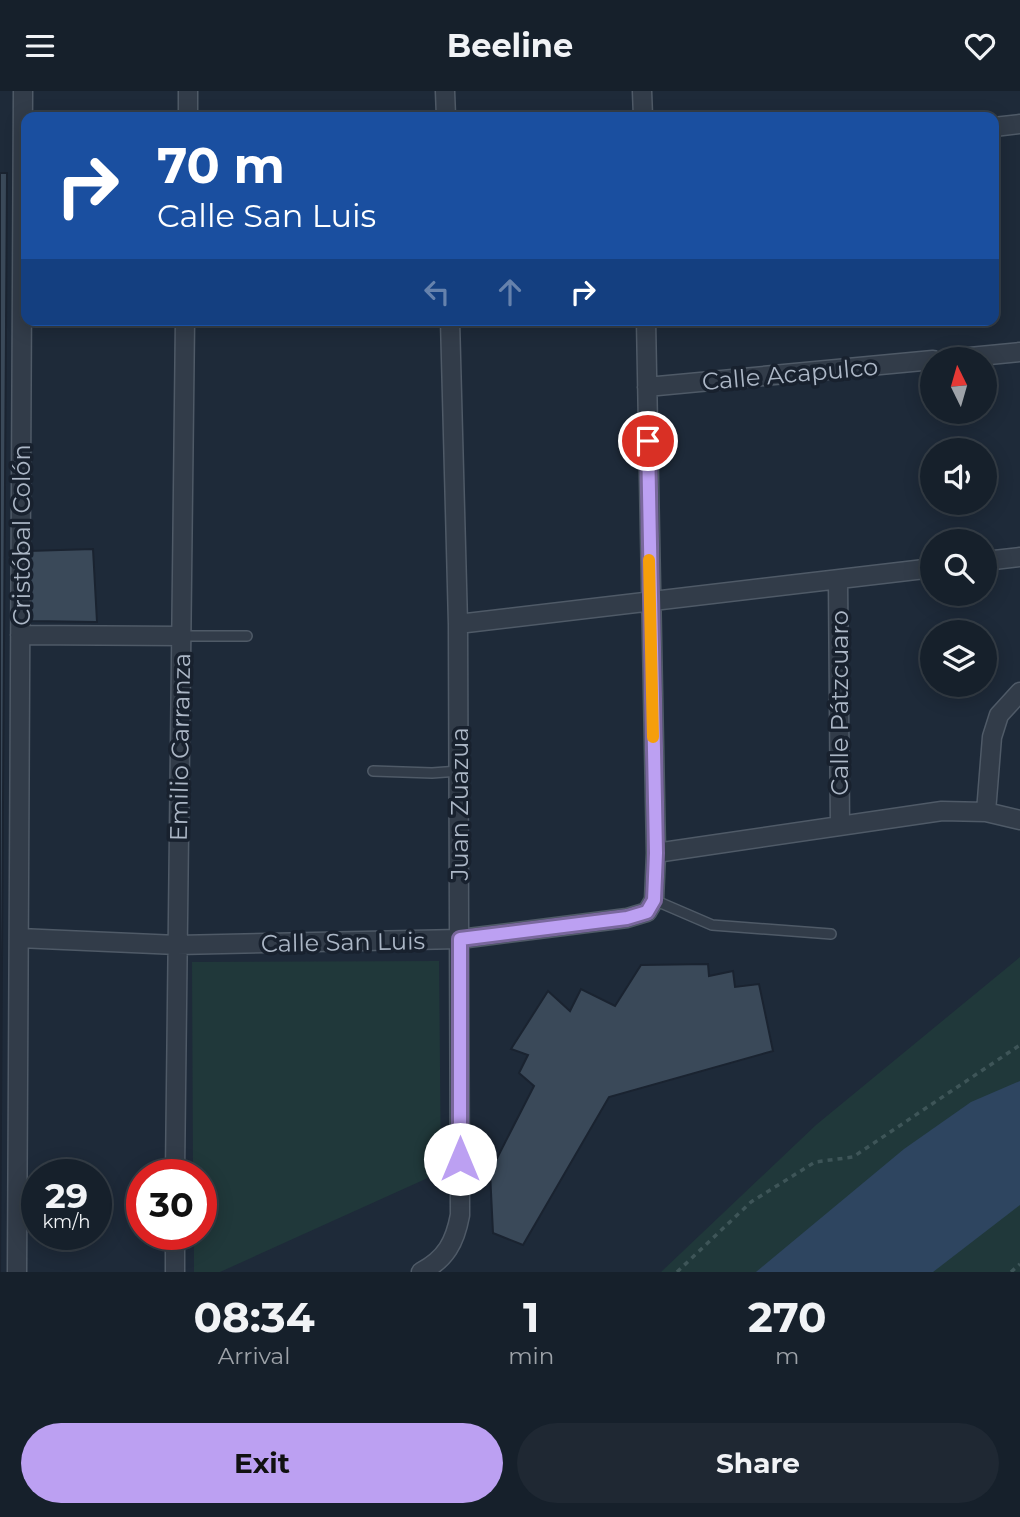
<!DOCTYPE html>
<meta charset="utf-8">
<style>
:root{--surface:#16202b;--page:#1f2833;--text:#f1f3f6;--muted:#9ea3a9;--line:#353e47;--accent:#bca0f2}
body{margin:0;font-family:Montserrat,sans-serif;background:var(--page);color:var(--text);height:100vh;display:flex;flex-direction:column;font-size:26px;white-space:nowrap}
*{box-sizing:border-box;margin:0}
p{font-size:23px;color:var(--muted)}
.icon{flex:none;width:38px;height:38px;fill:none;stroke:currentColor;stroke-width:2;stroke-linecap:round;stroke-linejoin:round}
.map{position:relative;height:1181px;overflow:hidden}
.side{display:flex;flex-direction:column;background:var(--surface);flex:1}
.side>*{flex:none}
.guide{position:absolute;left:21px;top:21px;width:978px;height:214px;border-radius:14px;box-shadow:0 4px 18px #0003,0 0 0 2px var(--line);background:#1a4fa0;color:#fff;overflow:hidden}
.needle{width:46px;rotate:355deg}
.buttons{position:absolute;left:920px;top:256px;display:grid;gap:14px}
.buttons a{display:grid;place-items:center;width:77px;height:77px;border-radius:50%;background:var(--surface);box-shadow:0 4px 18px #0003,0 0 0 2px var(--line);font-size:35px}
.speed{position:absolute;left:21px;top:1068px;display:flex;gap:14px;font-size:35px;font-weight:700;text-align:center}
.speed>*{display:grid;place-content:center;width:91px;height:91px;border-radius:50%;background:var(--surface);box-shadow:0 4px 18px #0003,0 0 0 2px var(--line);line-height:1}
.speed small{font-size:18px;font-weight:400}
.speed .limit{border:10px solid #d22;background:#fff;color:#111}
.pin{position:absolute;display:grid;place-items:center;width:60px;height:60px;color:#fff;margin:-30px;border:4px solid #fff;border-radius:50%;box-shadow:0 2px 7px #0007}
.me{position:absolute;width:77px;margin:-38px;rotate:0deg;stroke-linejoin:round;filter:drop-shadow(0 0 5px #0008)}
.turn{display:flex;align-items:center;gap:24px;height:147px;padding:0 21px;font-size:32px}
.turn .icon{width:91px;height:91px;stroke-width:2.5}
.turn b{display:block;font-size:49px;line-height:60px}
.lanes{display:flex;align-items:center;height:66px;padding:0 21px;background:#0003;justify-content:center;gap:35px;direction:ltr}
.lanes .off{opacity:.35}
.eta{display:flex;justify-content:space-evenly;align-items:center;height:119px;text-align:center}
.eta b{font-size:42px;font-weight:700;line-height:49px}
.button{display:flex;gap:14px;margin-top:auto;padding:14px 21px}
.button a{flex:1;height:80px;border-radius:42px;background:var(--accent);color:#111;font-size:28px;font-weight:700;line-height:80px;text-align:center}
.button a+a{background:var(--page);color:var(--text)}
header{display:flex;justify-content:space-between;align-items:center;height:91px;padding:0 21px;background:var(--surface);font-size:32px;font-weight:700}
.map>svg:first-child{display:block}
.green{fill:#20383a}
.water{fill:#2e4560}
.building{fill:#3a4959;stroke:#1a2330;stroke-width:2}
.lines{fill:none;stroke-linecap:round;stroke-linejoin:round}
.service-casing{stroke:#4f5a67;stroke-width:12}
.minor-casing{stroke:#4f5a67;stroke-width:21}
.path{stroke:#3e5558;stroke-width:3.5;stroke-dasharray:5 5;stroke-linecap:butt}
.service{stroke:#323c49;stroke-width:9}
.minor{stroke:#323c49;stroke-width:18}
.route-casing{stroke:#7a689d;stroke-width:18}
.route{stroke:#bca0f2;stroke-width:12}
.slow{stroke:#f59e0b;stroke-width:12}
.labels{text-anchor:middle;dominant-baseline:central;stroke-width:7;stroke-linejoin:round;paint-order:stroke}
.street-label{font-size:24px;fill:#acb7c6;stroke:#18212e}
</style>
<header><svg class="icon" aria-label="menu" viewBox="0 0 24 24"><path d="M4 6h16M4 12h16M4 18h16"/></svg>Beeline<svg class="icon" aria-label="heart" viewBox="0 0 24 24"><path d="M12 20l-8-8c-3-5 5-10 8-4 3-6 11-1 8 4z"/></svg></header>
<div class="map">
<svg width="1020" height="1181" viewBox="0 0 1020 1181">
<rect width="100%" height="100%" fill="#1e2a39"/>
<path class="green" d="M1020 866V1181H661L816 1034Z
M439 870 441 1081 220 1181H194V1143H201V1083H193L192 871Z"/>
<path class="water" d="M1020 990V1114L933 1181H756L904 1058 971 1011Z"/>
<path class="building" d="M0 82H7L0 1181Z
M93 458 97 531 31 530 28 460Z
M708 873 709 885 733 880 735 896 759 893 773 960 609 1006 523 1154 493 1142 490 1081 534 995 519 982 528 964 511 958 548 900 570 920 581 898 615 915 641 874Z"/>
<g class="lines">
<defs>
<path id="service" d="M182 545H247
M373 680 432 682 459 680
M654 809 712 834 831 843"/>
<path id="minor" d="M445 0 446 26
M642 0 643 26
M188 26V0
M994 36 1020 33
M949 268 1020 261
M647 296 933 269
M985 470 1020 466
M838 489 840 735
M458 533 933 477
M20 544 182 545
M986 721 992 646 999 624 1020 601
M656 762 942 720 986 721 1020 729
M19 847 177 854 460 848 627 827 647 821 654 809 656 762 646 229
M175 1083 185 229
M17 1181 23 0
M175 1181V1143
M421 1181C446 1168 455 1151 460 1124L458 533 450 229"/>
</defs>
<use href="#service" class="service-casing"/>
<use href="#minor" class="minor-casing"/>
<path class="path" d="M677 1181 751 1111 815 1071 853 1066 1020 954
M1011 1181 1020 1173"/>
<use href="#service" class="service"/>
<use href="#minor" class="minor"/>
</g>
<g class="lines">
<defs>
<path id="route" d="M460 1068V848L627 827 647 821 654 809 656 762 648 350"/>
</defs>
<use href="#route" class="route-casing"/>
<use href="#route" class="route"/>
<path class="slow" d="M649 469 653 646"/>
</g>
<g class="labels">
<g class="street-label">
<text transform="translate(790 283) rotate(-5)">Calle Acapulco</text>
<text transform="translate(21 444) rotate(-90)">Cristóbal Colón</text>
<text transform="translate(839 612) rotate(-90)">Calle Pátzcuaro</text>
<text transform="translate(180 656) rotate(-89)">Emilio Carranza</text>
<text transform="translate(459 713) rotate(-90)">Juan Zuazua</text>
<text transform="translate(343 851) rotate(-1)">Calle San Luis</text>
</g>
</g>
</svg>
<div class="buttons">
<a><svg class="needle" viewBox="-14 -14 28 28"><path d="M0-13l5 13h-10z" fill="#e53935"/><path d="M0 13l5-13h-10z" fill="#9ea3a9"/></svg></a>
<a><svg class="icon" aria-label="sound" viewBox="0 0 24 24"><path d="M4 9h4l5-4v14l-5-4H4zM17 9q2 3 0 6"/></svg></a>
<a><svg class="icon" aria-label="search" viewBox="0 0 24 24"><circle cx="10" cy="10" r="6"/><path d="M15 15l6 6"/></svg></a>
<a><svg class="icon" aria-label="layers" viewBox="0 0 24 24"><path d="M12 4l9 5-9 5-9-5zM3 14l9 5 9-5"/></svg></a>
</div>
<div class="speed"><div>29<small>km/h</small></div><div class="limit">30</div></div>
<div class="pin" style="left:648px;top:350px;background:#d93025"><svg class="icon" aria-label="arrive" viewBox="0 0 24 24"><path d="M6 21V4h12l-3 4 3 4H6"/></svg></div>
<svg class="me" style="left:460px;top:1068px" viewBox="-20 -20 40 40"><circle r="19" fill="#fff"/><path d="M0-13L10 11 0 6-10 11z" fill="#bca0f2"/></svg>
<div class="guide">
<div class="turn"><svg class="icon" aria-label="right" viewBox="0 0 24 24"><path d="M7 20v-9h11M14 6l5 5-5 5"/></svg><div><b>70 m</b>Calle San Luis</div></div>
<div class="lanes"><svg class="icon off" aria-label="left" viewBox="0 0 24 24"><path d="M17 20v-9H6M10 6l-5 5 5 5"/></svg><svg class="icon off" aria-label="ahead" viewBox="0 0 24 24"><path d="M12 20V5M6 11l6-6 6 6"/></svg><svg class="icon" aria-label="right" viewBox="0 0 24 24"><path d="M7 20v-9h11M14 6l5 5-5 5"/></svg></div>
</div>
</div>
<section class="side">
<div class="eta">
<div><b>08:34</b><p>Arrival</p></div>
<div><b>1</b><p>min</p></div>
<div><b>270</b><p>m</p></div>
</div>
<div class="button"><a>Exit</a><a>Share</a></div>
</section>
